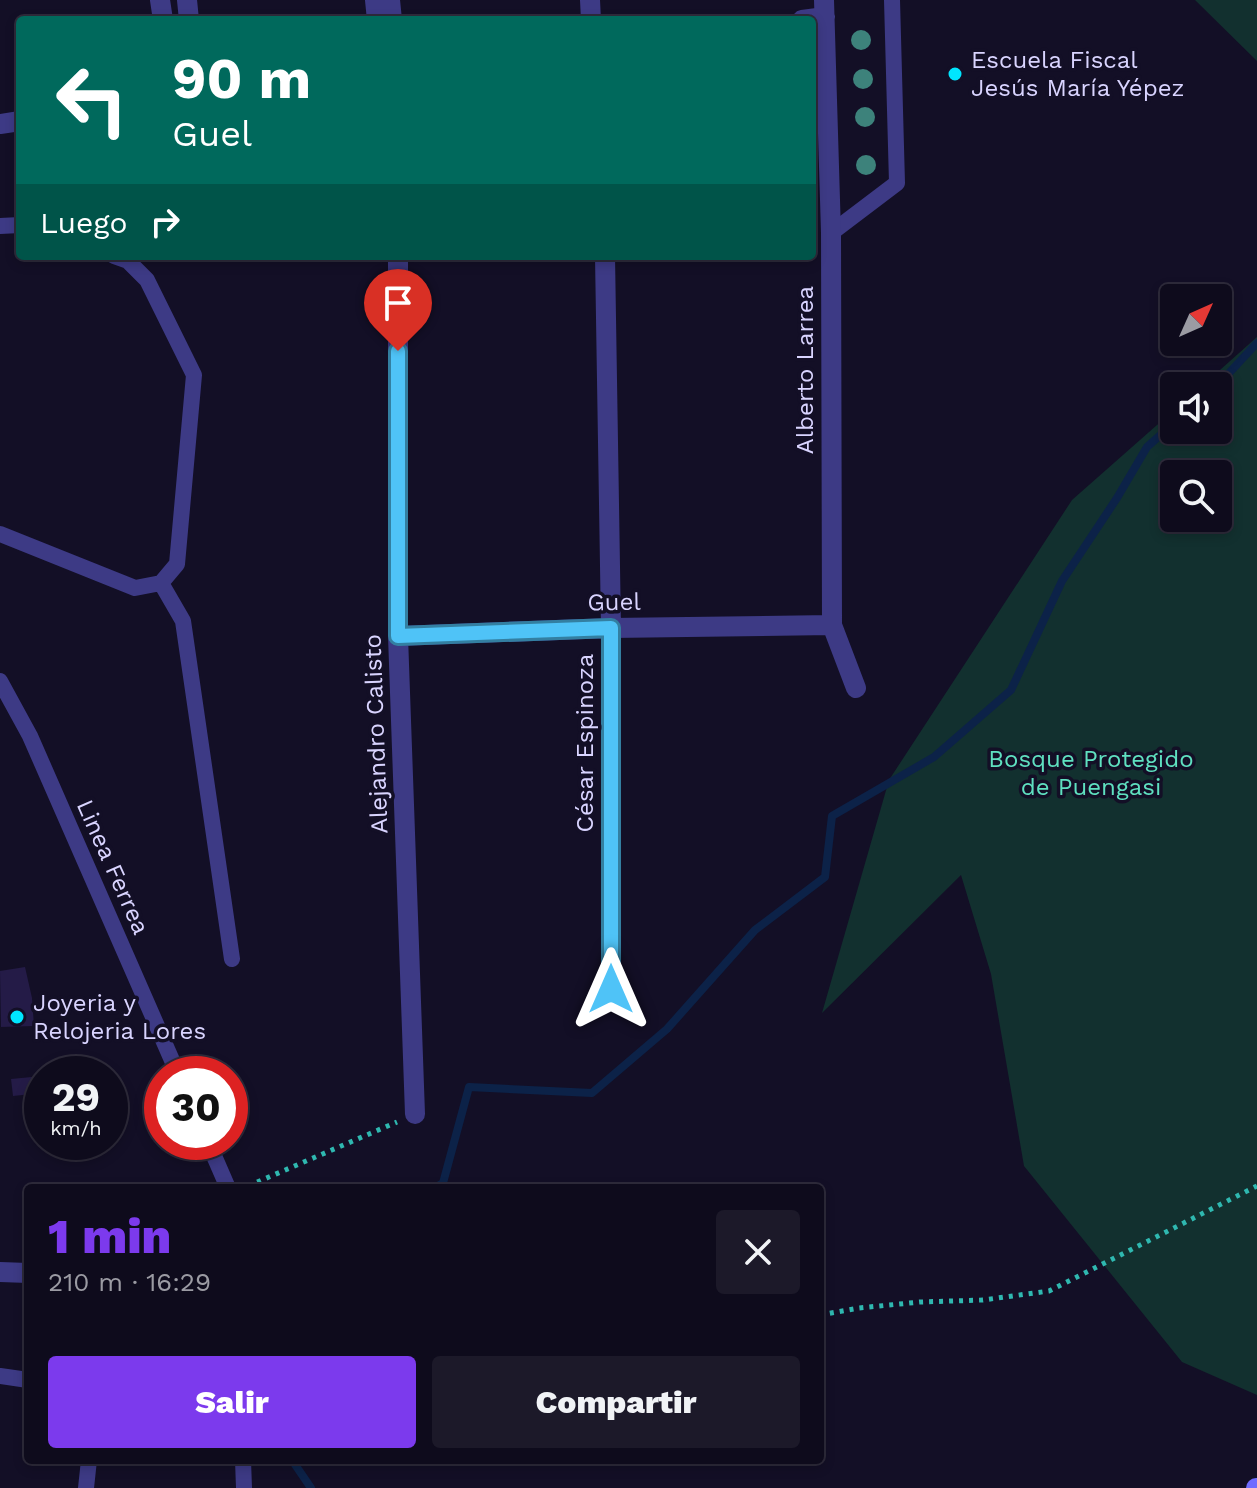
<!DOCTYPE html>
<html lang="es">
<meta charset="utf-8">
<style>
:root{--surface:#0e0b1c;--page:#1c1929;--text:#f1f3f6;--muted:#9b9ba3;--line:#2e2b3b;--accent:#7c3aed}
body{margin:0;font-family:"Work Sans",sans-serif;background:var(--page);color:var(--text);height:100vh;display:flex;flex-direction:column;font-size:30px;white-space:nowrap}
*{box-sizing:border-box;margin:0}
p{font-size:26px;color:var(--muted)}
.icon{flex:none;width:44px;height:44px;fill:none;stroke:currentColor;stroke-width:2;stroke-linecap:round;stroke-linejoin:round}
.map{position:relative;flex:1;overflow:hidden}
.drawer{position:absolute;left:24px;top:1184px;width:800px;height:280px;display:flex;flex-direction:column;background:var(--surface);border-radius:8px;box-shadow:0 4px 12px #0003,0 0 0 2px var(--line)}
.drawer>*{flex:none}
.guide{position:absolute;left:16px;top:16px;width:800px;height:244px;border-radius:8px;box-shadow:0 4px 12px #0003,0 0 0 2px var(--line);background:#00695c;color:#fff;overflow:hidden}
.needle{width:52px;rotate:45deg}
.controls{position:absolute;left:1160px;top:284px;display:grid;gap:16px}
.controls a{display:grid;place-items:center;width:72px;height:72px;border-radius:8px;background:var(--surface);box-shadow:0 4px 12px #0003,0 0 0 2px var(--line);font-size:40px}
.speed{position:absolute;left:24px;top:1056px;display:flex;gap:16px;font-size:40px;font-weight:700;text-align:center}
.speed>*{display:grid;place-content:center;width:104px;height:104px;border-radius:50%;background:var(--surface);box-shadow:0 4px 12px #0003,0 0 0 2px var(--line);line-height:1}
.speed small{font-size:20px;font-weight:400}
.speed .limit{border:12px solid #d22;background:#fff;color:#111}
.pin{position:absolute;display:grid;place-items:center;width:68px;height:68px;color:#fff;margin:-82px -34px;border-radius:50% 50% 50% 0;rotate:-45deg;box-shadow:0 0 8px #0007}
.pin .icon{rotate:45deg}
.me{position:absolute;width:88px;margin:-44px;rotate:0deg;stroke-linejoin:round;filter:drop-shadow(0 0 6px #0008)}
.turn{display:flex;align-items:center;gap:28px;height:168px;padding:0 24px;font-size:36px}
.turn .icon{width:104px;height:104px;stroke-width:2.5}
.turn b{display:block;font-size:56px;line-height:68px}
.then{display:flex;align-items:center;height:76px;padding:0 24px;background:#0003;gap:16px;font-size:30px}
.round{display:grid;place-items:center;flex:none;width:84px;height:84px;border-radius:8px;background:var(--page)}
.headline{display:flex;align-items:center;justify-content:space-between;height:136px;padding:0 24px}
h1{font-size:48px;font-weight:800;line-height:60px;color:var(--accent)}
.cta{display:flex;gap:16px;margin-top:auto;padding:16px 24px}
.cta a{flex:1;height:92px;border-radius:8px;background:var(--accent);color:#fff;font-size:32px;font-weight:800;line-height:92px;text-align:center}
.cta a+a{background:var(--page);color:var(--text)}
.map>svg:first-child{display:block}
.green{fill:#12302f;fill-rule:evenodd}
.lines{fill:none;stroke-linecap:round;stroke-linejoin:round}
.stream{stroke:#0c2248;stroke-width:8}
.building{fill:#241b47}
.path{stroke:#2fb8b0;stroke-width:5;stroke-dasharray:4 6;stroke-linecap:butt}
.lane{stroke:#3d3a85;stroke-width:16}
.street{stroke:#3d3a85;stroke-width:20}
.secondary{stroke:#6f6bff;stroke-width:20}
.tree{fill:#3d827b}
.route-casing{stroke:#337fa1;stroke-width:20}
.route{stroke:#4fc3f7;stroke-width:14}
.poi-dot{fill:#00e5ff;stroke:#130f26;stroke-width:3}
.labels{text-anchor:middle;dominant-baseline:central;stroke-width:7;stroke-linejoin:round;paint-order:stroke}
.poi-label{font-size:24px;fill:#d9d4ff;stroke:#130f26;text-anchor:start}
.street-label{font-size:24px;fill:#d9d4ff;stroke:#130f26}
.park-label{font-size:24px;fill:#5fe0c0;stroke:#130f26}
</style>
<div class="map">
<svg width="1257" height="1488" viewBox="0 0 1257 1488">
<rect width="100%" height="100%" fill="#130f26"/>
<path class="green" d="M1195 0H1257V61Z
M1257 337V1395L1182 1362 1024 1166 991 974 961 875 822 1013 889 780 1072 500 1174 410V430H1218V386H1202ZM1174 474H1218V518H1174Z"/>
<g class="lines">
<path class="stream" d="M1217 386 1257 343
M435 1188 443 1183 469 1087 592 1093 667 1029 755 930 825 877 832 816 934 757 1011 690 1062 581 1117 498 1147 447 1174 423
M292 1460 311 1488"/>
</g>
<path class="building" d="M25 967 32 998 34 1026 1 1027 0 971Z
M42 1076V1093L13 1096 11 1079Z"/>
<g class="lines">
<path class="path" d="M248 1186 397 1122
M820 1315 859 1308 920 1302 983 1300 1049 1291 1257 1186"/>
<path class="lane" d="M0 226 20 225
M831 233 897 183 892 0
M0 534 135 588 161 583 177 564 194 375 147 280 128 261 114 256
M161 583 183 621 232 959
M0 681 30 736 178 1074
M208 1142 228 1188
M0 1376 28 1380
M243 1460 244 1488
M86 1488 89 1460"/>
<path class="street" d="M160 0 163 20
M187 0 189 20
M375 0 377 20
M390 0 392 20
M590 0 591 20
M824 0 831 233 832 625 856 688
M802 20 825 17
M0 124 20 121
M398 256V636L415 1114
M605 256 611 628V989
M398 636 611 628 832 625
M0 1272 28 1273"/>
<path class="secondary" d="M1256 1488H1257"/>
</g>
<g class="tree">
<circle cx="861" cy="40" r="10"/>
<circle cx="863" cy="79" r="10"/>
<circle cx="865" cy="117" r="10"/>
<circle cx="866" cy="165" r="10"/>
</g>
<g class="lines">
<defs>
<path id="route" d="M398 351V636L611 628V989"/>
</defs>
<use href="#route" class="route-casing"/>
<use href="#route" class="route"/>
</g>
<g class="poi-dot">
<circle cx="955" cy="74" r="8"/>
<circle cx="17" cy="1017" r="8"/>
</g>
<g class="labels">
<g class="poi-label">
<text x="971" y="60">Escuela Fiscal<tspan x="971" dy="28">Jesús María Yépez</tspan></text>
<text x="33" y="1003">Joyeria y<tspan x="33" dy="28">Relojeria Lores</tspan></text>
</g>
<g class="street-label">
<text transform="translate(805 370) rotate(-90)">Alberto Larrea</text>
<text transform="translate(614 602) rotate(-1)">Guel</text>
<text transform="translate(376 734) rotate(-92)">Alejandro Calisto</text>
<text transform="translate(585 743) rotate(-90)">César Espinoza</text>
<text transform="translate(113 867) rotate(66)">Linea Ferrea</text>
</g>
<g class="park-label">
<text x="1091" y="759">Bosque Protegido<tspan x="1091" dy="28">de Puengasi</tspan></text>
</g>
</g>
</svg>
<div class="controls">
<a><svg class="needle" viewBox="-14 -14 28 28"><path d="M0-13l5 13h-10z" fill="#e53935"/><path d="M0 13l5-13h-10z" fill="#9b9ba3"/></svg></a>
<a><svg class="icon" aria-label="sound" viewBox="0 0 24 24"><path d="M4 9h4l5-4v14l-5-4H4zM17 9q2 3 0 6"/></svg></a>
<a><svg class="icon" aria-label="search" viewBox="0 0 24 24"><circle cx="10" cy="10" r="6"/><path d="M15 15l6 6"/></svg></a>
</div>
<div class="speed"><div>29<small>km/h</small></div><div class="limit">30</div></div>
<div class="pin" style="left:398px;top:351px;background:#d93025"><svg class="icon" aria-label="arrive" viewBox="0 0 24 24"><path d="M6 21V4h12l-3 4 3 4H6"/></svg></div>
<svg class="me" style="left:611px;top:989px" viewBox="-20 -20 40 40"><path d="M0-17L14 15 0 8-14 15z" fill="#4fc3f7" stroke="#fff" stroke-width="4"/></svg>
<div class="guide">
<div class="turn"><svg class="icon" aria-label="left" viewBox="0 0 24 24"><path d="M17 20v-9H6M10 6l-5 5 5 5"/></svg><div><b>90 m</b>Guel</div></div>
<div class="then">Luego<svg class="icon" aria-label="right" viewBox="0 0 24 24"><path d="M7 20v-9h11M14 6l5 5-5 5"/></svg></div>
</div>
<section class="drawer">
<div class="headline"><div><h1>1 min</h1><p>210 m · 16:29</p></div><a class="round"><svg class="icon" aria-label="close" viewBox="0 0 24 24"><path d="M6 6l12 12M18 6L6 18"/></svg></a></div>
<div class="cta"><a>Salir</a><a>Compartir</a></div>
</section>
</div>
